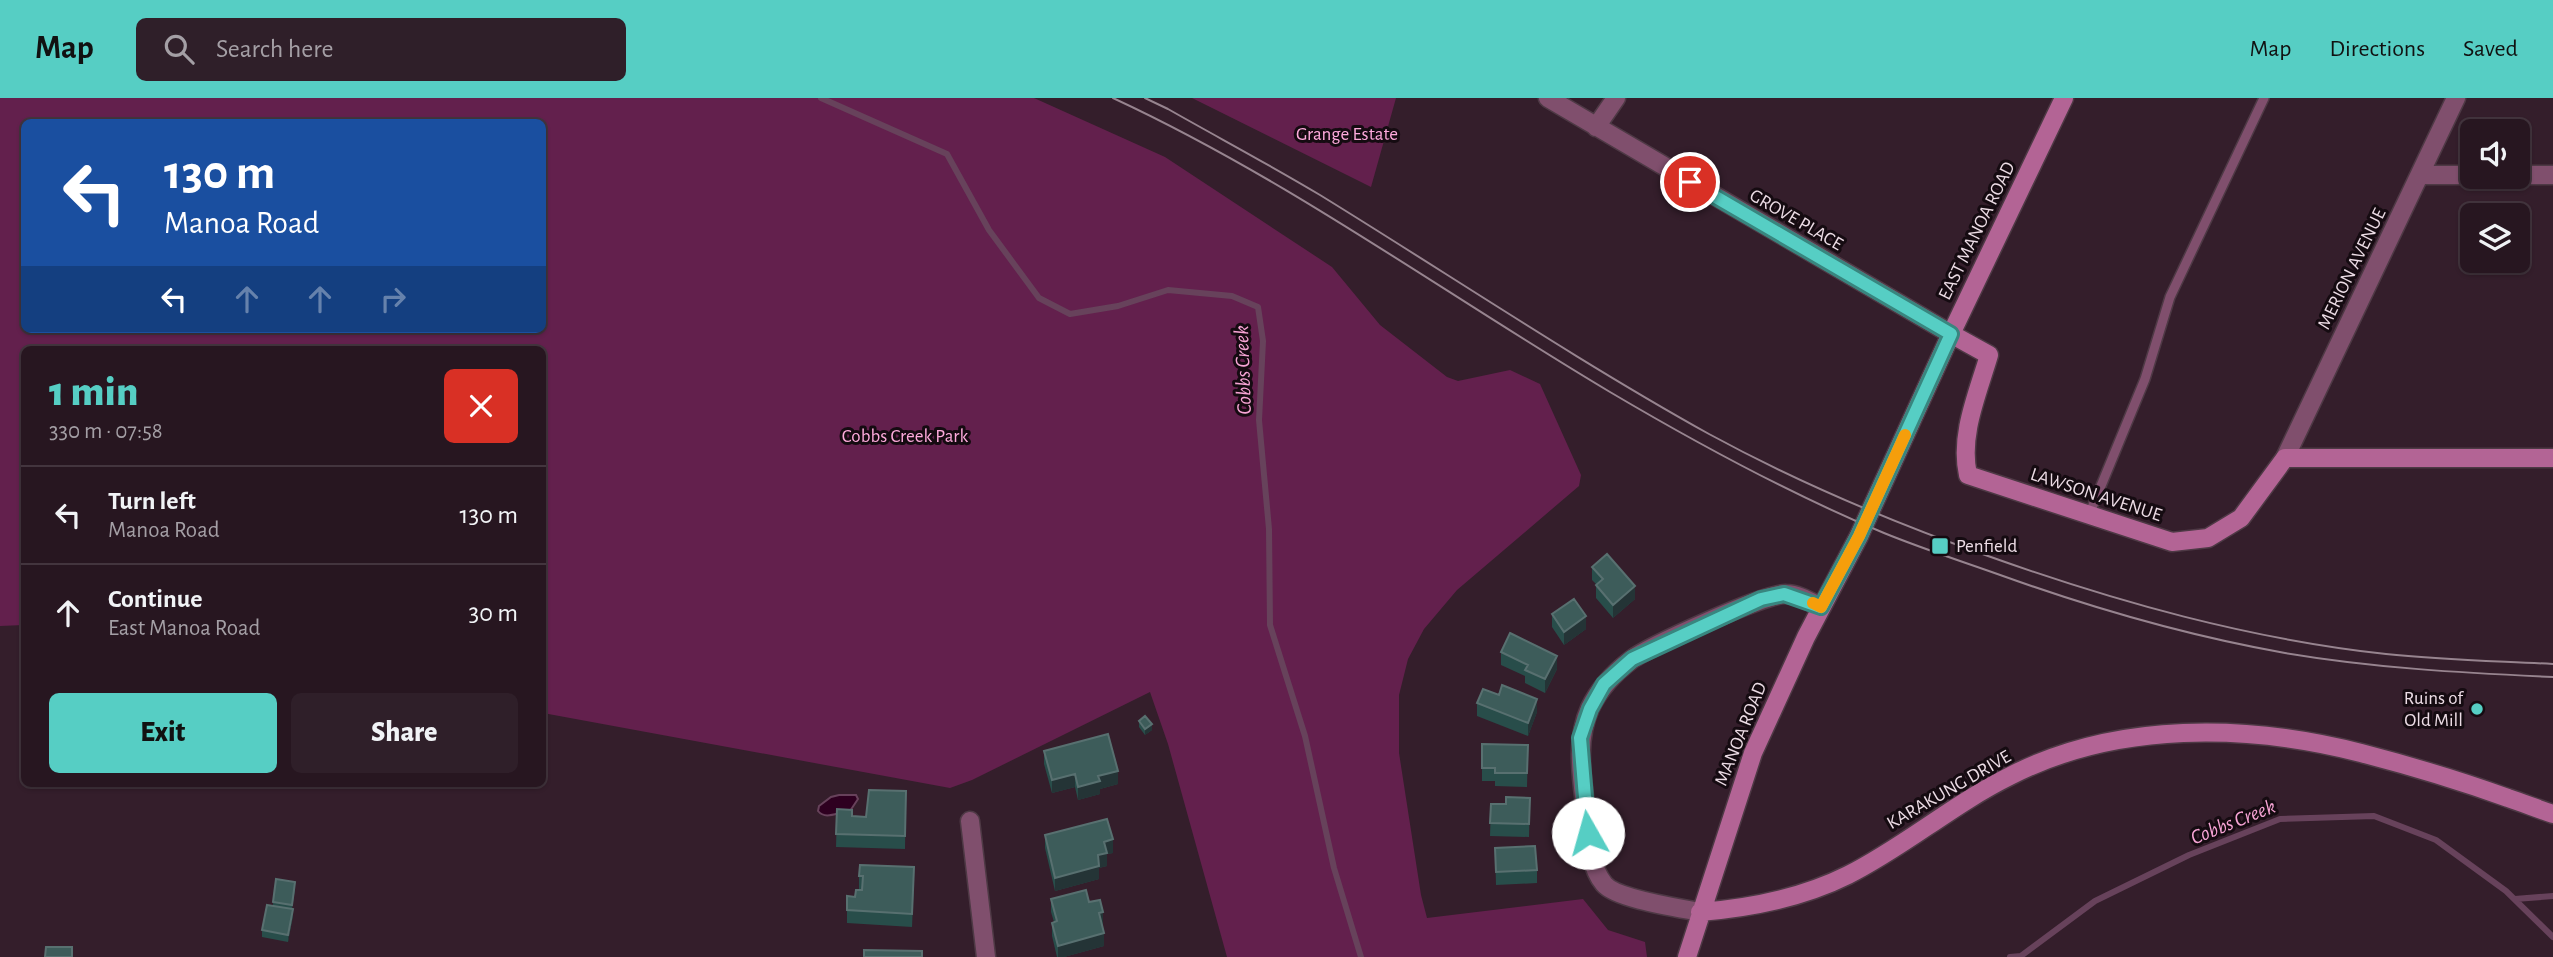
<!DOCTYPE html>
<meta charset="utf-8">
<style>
:root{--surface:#271620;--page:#2f1f29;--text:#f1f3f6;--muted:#a49fa5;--line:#43353e;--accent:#56cec4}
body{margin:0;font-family:"Alegreya Sans",sans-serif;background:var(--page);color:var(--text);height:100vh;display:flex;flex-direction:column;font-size:26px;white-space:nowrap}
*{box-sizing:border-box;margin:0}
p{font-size:23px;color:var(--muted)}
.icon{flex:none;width:38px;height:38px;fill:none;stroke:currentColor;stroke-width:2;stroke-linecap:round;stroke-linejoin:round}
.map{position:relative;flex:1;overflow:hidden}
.drawer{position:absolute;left:21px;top:248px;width:525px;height:441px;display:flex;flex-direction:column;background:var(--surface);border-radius:10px;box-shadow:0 2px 5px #0004,0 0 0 2px var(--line)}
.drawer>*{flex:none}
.hud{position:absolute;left:21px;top:21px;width:525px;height:214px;border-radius:10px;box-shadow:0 2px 5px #0004,0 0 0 2px var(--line);background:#1a4fa0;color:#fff;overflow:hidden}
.buttons{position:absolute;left:2460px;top:21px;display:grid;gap:14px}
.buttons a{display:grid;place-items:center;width:70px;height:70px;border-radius:10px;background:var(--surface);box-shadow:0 2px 5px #0004,0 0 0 2px var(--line);font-size:35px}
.pin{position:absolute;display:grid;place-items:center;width:60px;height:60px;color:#fff;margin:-30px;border:4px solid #fff;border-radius:50%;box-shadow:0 2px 7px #0007}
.me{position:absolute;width:77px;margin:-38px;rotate:353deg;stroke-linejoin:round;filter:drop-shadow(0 0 5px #0008)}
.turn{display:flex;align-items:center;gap:24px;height:147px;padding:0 28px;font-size:32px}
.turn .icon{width:91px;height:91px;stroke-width:2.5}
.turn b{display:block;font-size:49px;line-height:60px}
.lanes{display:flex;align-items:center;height:66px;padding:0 28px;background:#0003;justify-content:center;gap:35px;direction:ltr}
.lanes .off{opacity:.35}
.round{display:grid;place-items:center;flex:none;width:74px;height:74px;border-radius:10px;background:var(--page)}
.head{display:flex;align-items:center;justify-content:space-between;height:119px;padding:0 28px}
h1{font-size:42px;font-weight:800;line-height:52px;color:var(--accent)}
.action{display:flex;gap:14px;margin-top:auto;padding:14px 28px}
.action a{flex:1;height:80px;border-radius:10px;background:var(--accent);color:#111;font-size:28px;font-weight:800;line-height:80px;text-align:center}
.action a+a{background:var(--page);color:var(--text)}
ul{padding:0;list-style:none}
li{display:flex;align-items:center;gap:21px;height:98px;padding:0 28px;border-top:2px solid var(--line)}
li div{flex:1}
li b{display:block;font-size:26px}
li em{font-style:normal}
header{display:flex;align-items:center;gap:42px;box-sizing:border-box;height:98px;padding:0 35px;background:var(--accent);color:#111}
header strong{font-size:33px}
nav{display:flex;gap:38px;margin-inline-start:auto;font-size:24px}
.search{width:490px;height:63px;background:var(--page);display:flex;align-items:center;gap:18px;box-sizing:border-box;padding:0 24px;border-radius:10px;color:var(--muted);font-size:26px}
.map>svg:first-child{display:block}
.green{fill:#63204d;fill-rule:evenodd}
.water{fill:#2e0020;stroke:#67425b;stroke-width:2}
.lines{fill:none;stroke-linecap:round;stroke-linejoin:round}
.stream{stroke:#67425b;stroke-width:6}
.lane-casing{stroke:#4e3945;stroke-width:12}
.street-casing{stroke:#4e3945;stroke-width:21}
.secondary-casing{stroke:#4e3945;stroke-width:21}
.lane{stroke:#804f6d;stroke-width:9}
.street{stroke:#804f6d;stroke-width:18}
.secondary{stroke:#b36495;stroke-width:18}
.tram{stroke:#97848f;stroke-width:2}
.wall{fill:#284d4a}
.shaded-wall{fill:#243436}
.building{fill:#3d5c5a;stroke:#587070;stroke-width:2}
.route-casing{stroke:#38867f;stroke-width:18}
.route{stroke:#56cec4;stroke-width:12}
.slow{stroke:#f59e0b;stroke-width:12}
.poi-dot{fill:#56cec4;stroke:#150b11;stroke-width:2.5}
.labels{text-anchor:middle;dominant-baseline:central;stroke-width:6;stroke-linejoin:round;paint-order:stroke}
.park-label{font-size:19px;fill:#feaadc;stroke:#150b11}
.street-label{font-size:19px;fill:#ecdce5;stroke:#150b11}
.poi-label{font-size:19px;fill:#ecdce5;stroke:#150b11;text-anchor:start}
.water-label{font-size:21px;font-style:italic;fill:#f7a4d5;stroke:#150b11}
</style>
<header>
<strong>Map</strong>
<div class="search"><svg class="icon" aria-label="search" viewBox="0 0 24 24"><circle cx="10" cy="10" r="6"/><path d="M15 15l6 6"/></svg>Search here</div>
<nav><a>Map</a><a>Directions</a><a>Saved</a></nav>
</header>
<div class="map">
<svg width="2553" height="859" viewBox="0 0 2553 859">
<rect width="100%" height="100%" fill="#341e2b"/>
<path class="green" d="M0 0H1034L1165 59 1332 169 1380 227 1447 279 1458 283 1510 272 1540 286 1581 377 1579 388 1457 492 1424 531 1408 561 1399 597V655L1421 797 1427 820 1583 801 1608 832 1645 844 1647 859H1227L1168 646 1150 594 972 682 950 690 543 615 542 252H24V527L0 528ZM542 24V231H24V24Z
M1192 0H1396L1371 89Z"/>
<path class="water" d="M839 697H856L858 701 850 713C839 713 826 723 818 713L819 708 831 699Z"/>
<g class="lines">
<path class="stream" d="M821 0 947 56 989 132 1039 200 1070 216 1118 208 1168 192 1232 198 1258 209 1263 243 1259 322 1269 431 1270 527 1305 638 1334 770 1361 859
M2515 801 2553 798
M2010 859 2021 858 2095 803 2189 757 2280 721 2374 718 2436 742 2506 793 2553 839"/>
<defs>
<path id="lane" d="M2089 417 2145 281 2170 199 2264 0"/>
<path id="street" d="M1548 0 1951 236
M1596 29 1616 0
M2420 77H2473
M2518 77H2553
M2285 360 2456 0
M970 723 986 859
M1700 814C1680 810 1616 801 1604 786 1589 768 1588 737 1586 715 1582 680 1575 643 1590 610 1599 591 1614 575 1631 562 1649 548 1766 495 1786 496 1798 496 1811 504 1821 509"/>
<path id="secondary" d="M1951 236 1989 257C1978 295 1959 337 1968 377L2172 444 2208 440 2241 420 2285 360H2553
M1700 814C1750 810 1802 800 1848 777 1904 749 1953 706 2010 678 2117 623 2248 626 2361 655 2411 668 2461 683 2508 700 2523 705 2538 711 2553 716
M1687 859 1753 655 1806 539 1859 438 1951 236 2064 0"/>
</defs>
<use href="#lane" class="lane-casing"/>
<use href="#street" class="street-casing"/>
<use href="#secondary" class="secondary-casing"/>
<use href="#lane" class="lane"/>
<use href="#street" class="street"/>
<use href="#secondary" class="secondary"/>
<path class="tram" d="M1113 0C1288 81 1445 196 1610 294 1698 346 1790 396 1884 435 1923 451 1964 464 2003 478 2095 511 2189 538 2285 555 2374 570 2463 575 2553 579
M1145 0 1168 11C1219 40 1270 67 1320 97 1450 177 1576 262 1709 336 1799 385 1892 424 1988 458 2117 504 2249 541 2386 556 2441 562 2497 563 2553 566"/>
</g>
<path class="wall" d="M1592 469 1635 501 1613 520 1596 500V486L1592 482Z
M1552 516 1586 531 1564 547 1552 529Z
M1501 554 1557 571 1545 595 1525 585V578L1501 567Z
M1499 597 1537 614 1528 638 1477 618V605Z
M1139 623 1152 632 1145 637 1139 629Z
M1482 646 1528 647 1527 689 1495 688V683H1482Z
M1044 653 1118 686 1100 691V696L1078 702 1075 689 1052 695 1044 666Z
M906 693 905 751 836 749 837 711 852 718 866 719Z
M1530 700 1529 739 1490 738 1491 706H1506Z
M1045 737 1113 755 1107 756V768L1099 770V781L1055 793 1045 750Z
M1495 750 1537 772V785L1496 787Z
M859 778 914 783 912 829 847 825V812L855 799 863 791H859Z
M295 791 292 811 293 818 288 844 262 839V832L273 808V804Z
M1051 801 1089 804 1103 827H1102L1104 848 1064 859H1057L1052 838V825L1054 824 1051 814Z"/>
<path class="shaded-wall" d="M1635 488V501L1613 520V507Z
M1586 518V531L1564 547V534Z
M1557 558V571L1545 595V581Z
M1537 601V614L1528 638V625Z
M1152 626V632L1145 637V631Z
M1118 673V686L1100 691V696L1078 702V689L1098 678Z
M1075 676V689L1052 695V682Z
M1113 741V755L1107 756V768L1099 770V781L1055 793V780L1098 757 1104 744Z
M293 811V818L288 844V837Z
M1103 814V827L1099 828V815Z
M1104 835V848L1064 859H1058V848Z"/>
<path class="building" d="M1607 456 1635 488 1613 507 1596 487 1603 481 1592 469Z
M1574 501 1586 518 1564 534 1552 516Z
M1510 535 1557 558 1545 581 1525 572 1528 567 1501 554Z
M1502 587 1537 601 1528 625 1477 605 1483 591 1499 597Z
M1145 618 1152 626 1145 631 1139 623Z
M1108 636 1118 673 1098 678 1100 683 1078 689 1075 676 1052 682 1044 653Z
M1482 646 1528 647 1527 675H1495V670H1482Z
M869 692 906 693 905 738 836 736 837 711 852 712V718L866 719Z
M1506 699 1530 700 1529 726 1490 725 1491 706H1506Z
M1107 721 1113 741 1104 744 1107 755 1098 757 1099 768 1055 780 1045 737Z
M1535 748 1537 772 1496 774 1495 750Z
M860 767 914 769 912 816 847 812V798L855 799 856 792H862L863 778H859Z
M276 781 295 784 292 807 273 804Z
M1086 792 1089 804 1100 802 1103 814 1099 815 1104 835 1058 848 1052 825 1057 823 1051 801Z
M267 807 293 811 288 837 262 832Z
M46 849H72V859H45Z
M864 852 922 853V859H864Z"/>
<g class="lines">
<defs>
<path id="route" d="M1588 735 1580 640 1590 611 1604 586 1632 561 1761 501 1784 496 1821 509 1859 438 1951 236 1690 84"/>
</defs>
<use href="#route" class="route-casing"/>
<use href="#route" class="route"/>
<path class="slow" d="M1813 505 1821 509 1859 438 1905 337"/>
</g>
<g class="poi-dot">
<rect x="1931" y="439" width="18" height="18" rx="3.5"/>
<circle cx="2477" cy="611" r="7"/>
</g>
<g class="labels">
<g class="park-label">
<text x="1347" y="36">Grange Estate</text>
<text x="905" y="338">Cobbs Creek Park</text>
</g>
<g class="street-label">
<text transform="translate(1796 122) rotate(30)">GROVE PLACE</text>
<text transform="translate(1977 133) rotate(-64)">EAST MANOA ROAD</text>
<text transform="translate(2352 171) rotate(-64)">MERION AVENUE</text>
<text transform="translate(2096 397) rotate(18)">LAWSON AVENUE</text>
<text transform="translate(1741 636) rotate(-68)">MANOA ROAD</text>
<text transform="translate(1949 692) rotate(-30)">KARAKUNG DRIVE</text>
</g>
<g class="poi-label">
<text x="1956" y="448">Penfield</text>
<text x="2463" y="600" text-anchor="end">Ruins of<tspan x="2463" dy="22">Old Mill</tspan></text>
</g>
<g class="water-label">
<text transform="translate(1243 272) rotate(-92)">Cobbs Creek</text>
<text transform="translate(2233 724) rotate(-22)">Cobbs Creek</text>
</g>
</g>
</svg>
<div class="buttons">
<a><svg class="icon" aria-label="sound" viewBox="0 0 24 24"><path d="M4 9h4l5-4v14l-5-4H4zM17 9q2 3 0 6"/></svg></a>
<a><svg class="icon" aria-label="layers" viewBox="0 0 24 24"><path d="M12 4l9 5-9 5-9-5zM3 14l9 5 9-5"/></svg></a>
</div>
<div class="pin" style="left:1690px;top:84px;background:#d93025"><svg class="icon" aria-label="arrive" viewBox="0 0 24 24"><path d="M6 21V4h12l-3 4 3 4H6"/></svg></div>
<svg class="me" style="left:1588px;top:735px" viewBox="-20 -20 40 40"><circle r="19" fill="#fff"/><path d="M0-13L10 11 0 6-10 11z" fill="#56cec4"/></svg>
<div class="hud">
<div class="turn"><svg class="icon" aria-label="left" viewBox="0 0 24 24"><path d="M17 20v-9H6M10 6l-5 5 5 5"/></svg><div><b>130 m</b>Manoa Road</div></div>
<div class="lanes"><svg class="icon" aria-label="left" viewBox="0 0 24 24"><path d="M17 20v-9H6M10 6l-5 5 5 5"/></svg><svg class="icon off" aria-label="ahead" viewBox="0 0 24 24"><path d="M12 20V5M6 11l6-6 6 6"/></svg><svg class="icon off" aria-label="ahead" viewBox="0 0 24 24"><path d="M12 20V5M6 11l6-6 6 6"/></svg><svg class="icon off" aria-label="right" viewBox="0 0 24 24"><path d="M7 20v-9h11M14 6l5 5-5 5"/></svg></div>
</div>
<section class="drawer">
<div class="head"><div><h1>1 min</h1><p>330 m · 07:58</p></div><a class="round" style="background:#d93025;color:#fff"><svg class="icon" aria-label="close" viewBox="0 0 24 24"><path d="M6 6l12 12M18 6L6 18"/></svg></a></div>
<ul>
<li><svg class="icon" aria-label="left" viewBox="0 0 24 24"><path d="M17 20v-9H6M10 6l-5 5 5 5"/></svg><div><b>Turn left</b><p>Manoa Road</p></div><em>130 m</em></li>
<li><svg class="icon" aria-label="ahead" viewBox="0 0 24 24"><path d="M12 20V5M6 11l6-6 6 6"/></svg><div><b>Continue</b><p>East Manoa Road</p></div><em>30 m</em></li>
</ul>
<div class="action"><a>Exit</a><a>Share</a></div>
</section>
</div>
